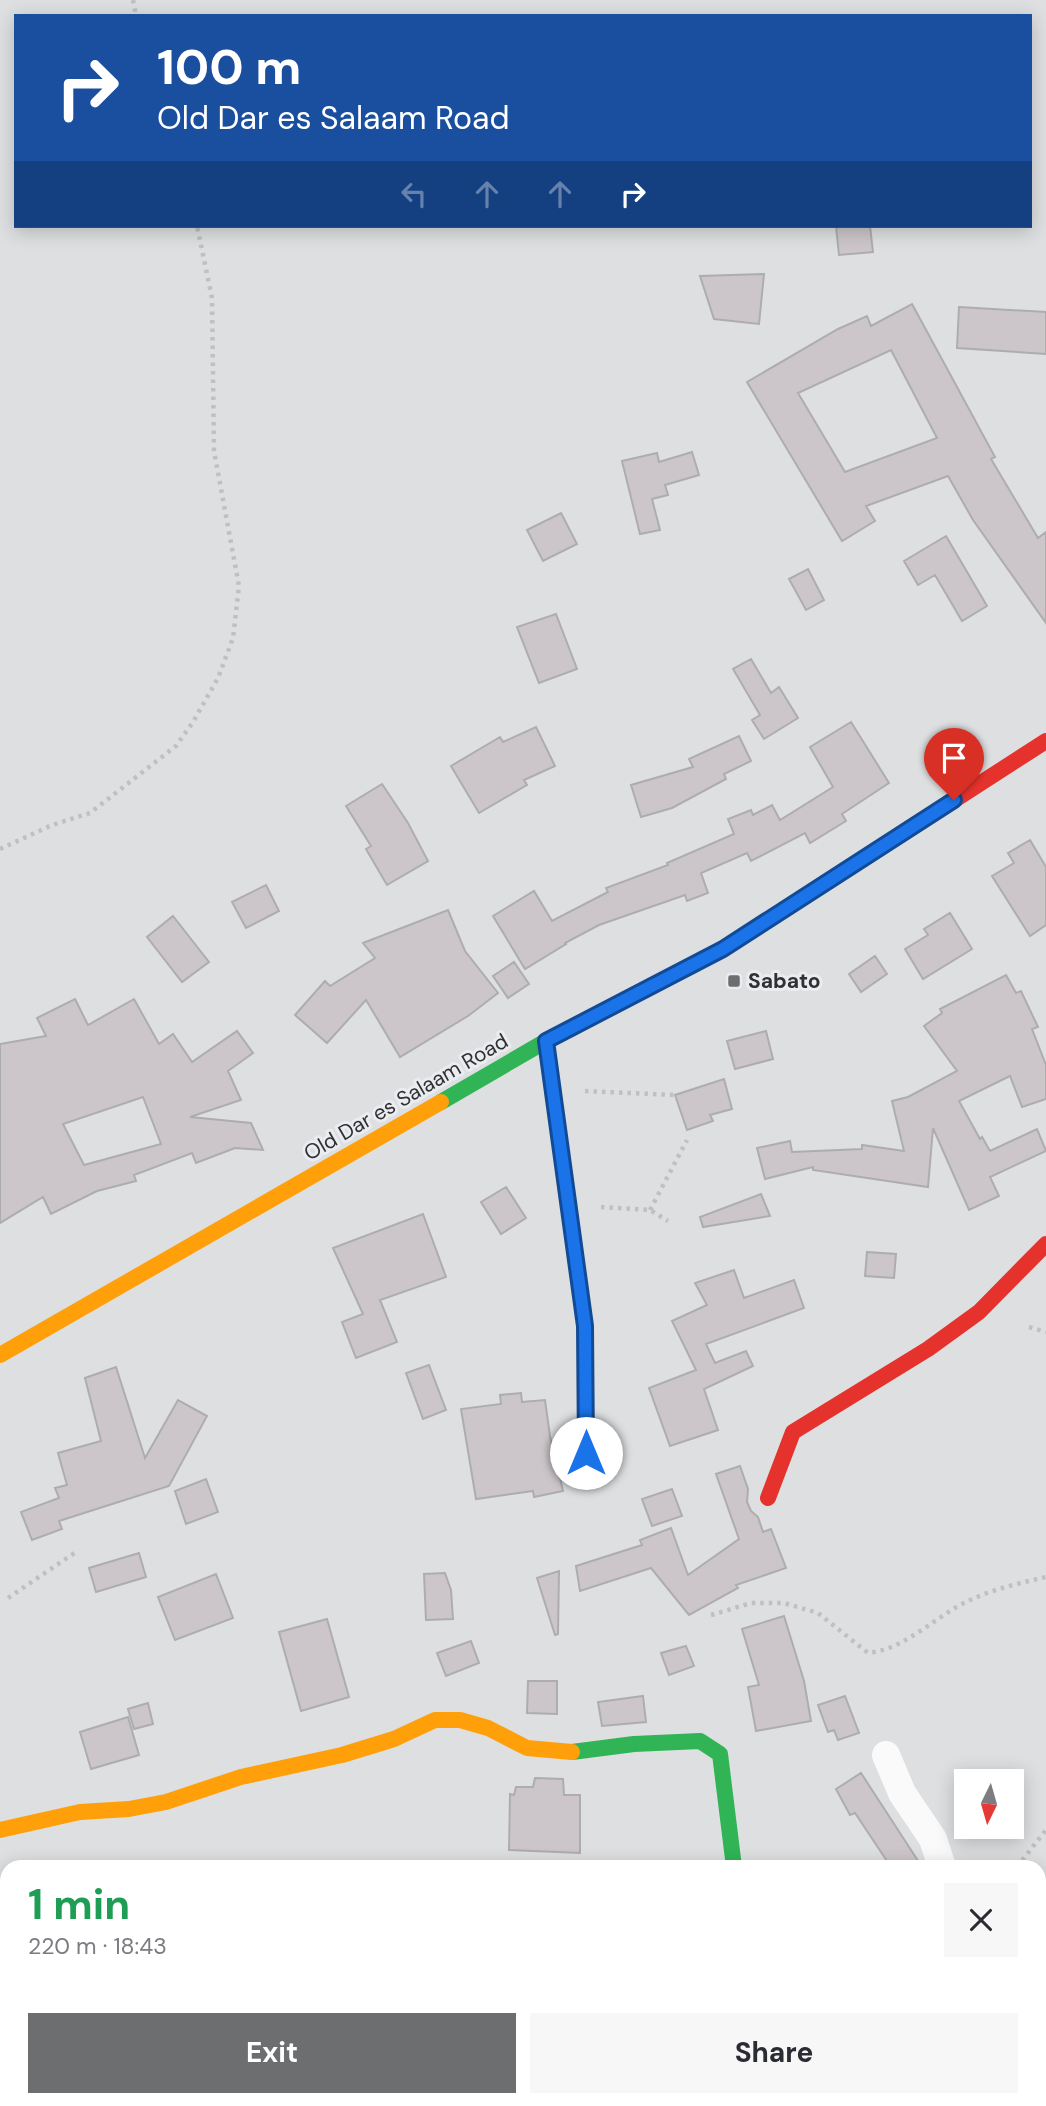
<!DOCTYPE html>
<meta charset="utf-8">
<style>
:root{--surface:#fff;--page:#f7f7f7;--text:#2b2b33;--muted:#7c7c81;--accent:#6d6e6f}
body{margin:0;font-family:"DM Sans",sans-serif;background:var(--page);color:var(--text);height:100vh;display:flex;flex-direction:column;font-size:26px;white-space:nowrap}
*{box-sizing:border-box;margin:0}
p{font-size:23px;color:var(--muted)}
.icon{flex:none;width:38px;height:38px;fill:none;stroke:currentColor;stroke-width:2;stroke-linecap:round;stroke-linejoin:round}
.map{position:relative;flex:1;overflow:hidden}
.details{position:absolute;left:0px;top:1860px;width:1046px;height:247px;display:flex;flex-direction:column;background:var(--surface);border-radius:21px 21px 0 0;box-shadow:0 4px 18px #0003}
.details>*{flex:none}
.hud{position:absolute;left:14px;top:14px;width:1018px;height:214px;border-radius:0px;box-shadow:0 4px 18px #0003;background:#1a4fa0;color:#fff;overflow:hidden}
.needle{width:46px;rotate:185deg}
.fabs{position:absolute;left:954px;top:1769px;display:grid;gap:14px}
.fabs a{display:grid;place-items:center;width:70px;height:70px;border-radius:0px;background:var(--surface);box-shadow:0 4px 18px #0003;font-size:35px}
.pin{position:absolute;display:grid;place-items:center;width:60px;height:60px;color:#fff;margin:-72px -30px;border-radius:50% 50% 50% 0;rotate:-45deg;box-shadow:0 0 7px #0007}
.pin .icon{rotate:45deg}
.me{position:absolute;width:77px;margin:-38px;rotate:0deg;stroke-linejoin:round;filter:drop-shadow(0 0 5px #0008)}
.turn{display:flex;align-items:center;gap:24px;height:147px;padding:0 28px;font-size:32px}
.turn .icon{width:91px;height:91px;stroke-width:2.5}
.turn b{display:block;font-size:49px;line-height:60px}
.lanes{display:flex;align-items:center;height:66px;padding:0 28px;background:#0003;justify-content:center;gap:35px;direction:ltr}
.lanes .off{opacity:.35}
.round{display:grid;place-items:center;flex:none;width:74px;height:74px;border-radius:0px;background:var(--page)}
.head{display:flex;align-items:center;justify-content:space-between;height:119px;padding:0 28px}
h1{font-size:42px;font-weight:700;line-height:52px;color:#1e9e55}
.primary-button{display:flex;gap:14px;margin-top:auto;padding:14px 28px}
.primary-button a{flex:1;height:80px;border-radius:0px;background:var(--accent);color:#fff;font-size:28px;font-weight:700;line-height:80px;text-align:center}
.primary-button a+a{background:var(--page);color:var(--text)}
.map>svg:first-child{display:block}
.building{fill:#ccc6ca;stroke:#aeadae;stroke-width:2;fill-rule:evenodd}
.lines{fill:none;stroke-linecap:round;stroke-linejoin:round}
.path{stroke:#bfc0c0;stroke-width:4.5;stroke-dasharray:3.5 5;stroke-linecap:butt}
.street{stroke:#fafafa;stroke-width:28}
.fast{stroke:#30b455;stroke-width:16}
.slow{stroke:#ff9f0a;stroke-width:16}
.jam{stroke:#e5322d;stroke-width:16}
.route-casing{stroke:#114b97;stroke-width:18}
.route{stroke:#1a73e8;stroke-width:12}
.poi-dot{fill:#6d6e6f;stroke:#eaecf0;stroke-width:2.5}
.labels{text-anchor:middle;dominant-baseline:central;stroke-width:6;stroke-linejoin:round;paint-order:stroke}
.poi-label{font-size:21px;font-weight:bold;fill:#303132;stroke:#eaecf0;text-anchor:start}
.street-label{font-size:21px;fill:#303132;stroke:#eaecf0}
</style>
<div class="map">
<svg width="1046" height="2106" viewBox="0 0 1046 2106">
<rect width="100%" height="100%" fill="#dedfe1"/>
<path class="building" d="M836 226H870L873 252 839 255Z
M764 274 759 324 714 319 700 276Z
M912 304 995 457 991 459 1038 538 1046 532V623L973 520 948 476 866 506 875 521 842 541 747 382 838 329 867 316 871 326ZM891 350 937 438 845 472 798 393Z
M959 307 1046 312V354L957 348Z
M692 452 699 475 665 485 668 495 652 499 660 530 640 534 622 461 657 453 659 462Z
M561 513 577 544 543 561 527 530Z
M946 536 987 606 962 621 935 575 918 585 904 561Z
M808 569 824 600 806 610 789 579Z
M556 614 577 669 539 683 517 627Z
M751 659 771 693 779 687 798 718 764 739 752 720 760 715 733 669Z
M851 722 889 783 842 814 846 821 810 843 805 833 751 861 747 853 701 873 708 893 687 901 685 895 599 925 565 943 566 944 525 969 493 916 534 891 552 921 608 892 606 888 668 865 667 863 734 834 728 819 751 810 753 815 772 805 780 820 833 787 810 747Z
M536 727 555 766 524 780 527 785 479 813 451 766 500 737 503 742Z
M739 736 751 761 724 774 726 779 672 808 641 817 631 785 693 767 689 759Z
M382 784 408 823 428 861 387 885 366 849 371 846 346 806Z
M1030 840 1046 867V925L1030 936 992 876 1014 863 1008 853Z
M266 885 279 911 246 928 232 902Z
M448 910 465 951 498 993 468 1016 400 1057 366 1000 327 1043 295 1015 325 981 330 986 375 958 363 943Z
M950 913 972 949 923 979 905 949 928 935 924 929Z
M173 916 209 962 182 982 147 937Z
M875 956 887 974 861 992 849 974Z
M514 962 529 984 508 998 493 976Z
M1006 975 1016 993 1021 991 1038 1027 1032 1029 1046 1065V1099L1022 1107 1010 1076 959 1101 980 1139 982 1137 990 1151 1037 1129 1046 1151 990 1177 999 1196 969 1210 933 1128 928 1187 813 1170V1167L765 1179 757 1148 790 1141 792 1152 862 1149V1145L904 1151 892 1101 908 1097 957 1071 924 1026 942 1013 940 1009Z
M75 999 88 1025 134 999 159 1044 173 1034 192 1062 237 1031 253 1053 228 1071 241 1100 190 1117 251 1123 263 1150 235 1148 196 1163 192 1153 134 1175 136 1181 97 1191 51 1214 43 1197 0 1223V1044L46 1036 37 1018ZM143 1097 161 1144 84 1165 63 1124Z
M766 1031 773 1059 735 1069 727 1041Z
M724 1079 732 1109 710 1115 713 1121 687 1130 675 1095Z
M506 1187 526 1218 501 1234 481 1202Z
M761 1194 770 1216 703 1227 700 1217Z
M423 1214 446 1277 380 1300 397 1342 356 1358 342 1322 363 1314 333 1248Z
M867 1252 896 1254 894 1278 865 1276Z
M734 1270 744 1298 794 1280 804 1308 706 1344 715 1363 746 1351 753 1366 704 1389 718 1430 670 1446 649 1388 696 1370 672 1321 707 1305 695 1283Z
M429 1365 446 1410 423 1419 406 1373Z
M116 1367 145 1458 178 1400 207 1416 169 1486 59 1521 62 1529 32 1540 21 1512 59 1498 55 1488 67 1485 58 1453 101 1441 85 1378Z
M521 1393 522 1402 545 1400 550 1436 563 1491 534 1497 533 1491 476 1499 461 1409 501 1404 500 1395Z
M740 1466 748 1489 747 1502 751 1511 758 1517 763 1532 771 1529 786 1568 736 1585 738 1588 689 1615 651 1568 580 1591 576 1566 642 1545 640 1540 671 1528 688 1575 739 1539 716 1474Z
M206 1479 218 1512 186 1524 175 1491Z
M672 1489 682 1516 652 1526 642 1499Z
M139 1553 146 1577 96 1592 89 1568Z
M559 1571 558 1634 555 1635 537 1578Z
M445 1573 451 1590 453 1619 426 1620 424 1574Z
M216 1574 233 1618 175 1640 158 1597Z
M784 1616 804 1681 811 1721 756 1731 748 1687 759 1685 742 1629Z
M327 1619 349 1697 301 1711 279 1632Z
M471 1641 479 1663 446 1676 437 1653Z
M686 1646 694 1666 669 1675 661 1653Z
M528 1681H557V1714L527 1713Z
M643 1696 646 1722 602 1726 598 1702Z
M845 1696 859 1733 838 1740 834 1730 828 1732 818 1705Z
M148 1703 153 1724 134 1729 128 1709Z
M128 1717 139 1755 91 1769 80 1732Z
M861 1773 922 1867H891L855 1813 850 1815 836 1789Z
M535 1778 563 1779 564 1795H580V1853L509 1850 510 1794 514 1795 516 1787H533Z"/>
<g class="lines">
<path class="path" d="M133 0 136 16
M0 849 52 825 90 813 176 746 193 722 218 678 233 638 239 586 214 451 212 298 197 226
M585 1091 675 1095
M601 1207 650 1210 668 1221
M650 1210 687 1140
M1029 1327 1046 1332
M8 1598 76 1552
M711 1615 751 1603H784L818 1613 868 1653C906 1649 934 1617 968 1601 993 1589 1020 1583 1046 1577
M1017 1867 1046 1830
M1040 1954 1046 1958"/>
<path class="street" d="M886 1755 902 1793 933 1839 942 1867
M0 2100 1 2106
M759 2100V2106"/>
<path class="fast" d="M546 1041 585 1326 586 1453
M441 1102 546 1041 723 949 939 810
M572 1752 634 1744 700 1741 720 1754 734 1867"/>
<path class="slow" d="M0 1355 441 1102
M0 1830 80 1812 129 1809 166 1802 241 1777 342 1755 394 1739 435 1720H460L488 1728 527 1748 572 1752"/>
<path class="jam" d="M939 810 1046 741
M768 1498 793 1432 928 1349 979 1312 1046 1244"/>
</g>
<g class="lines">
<defs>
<path id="route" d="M586 1453 585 1326 546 1041 723 949 954 800"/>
</defs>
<use href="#route" class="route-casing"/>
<use href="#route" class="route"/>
</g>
<rect class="poi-dot" x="727" y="974" width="14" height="14" rx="3.5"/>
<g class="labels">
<g class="poi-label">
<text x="748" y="981">Sabato</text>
</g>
<g class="street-label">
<text transform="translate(406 1097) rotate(-30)">Old Dar es Salaam Road</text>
</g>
</g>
</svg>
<div class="fabs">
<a><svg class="needle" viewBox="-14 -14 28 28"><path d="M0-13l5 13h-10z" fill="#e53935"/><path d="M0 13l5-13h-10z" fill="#7c7c81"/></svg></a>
</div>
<div class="pin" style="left:954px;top:800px;background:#d93025"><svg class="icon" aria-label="arrive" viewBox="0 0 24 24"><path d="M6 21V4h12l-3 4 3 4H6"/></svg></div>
<svg class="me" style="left:586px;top:1453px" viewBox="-20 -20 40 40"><circle r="19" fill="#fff"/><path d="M0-13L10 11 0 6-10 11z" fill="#1a73e8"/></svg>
<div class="hud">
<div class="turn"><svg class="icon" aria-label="right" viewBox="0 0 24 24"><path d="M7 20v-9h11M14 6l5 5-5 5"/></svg><div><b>100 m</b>Old Dar es Salaam Road</div></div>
<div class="lanes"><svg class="icon off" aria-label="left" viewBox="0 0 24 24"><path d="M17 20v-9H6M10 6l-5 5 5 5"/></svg><svg class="icon off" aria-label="ahead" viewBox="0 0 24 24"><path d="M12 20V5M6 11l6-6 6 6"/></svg><svg class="icon off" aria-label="ahead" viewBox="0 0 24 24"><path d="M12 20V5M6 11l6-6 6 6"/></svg><svg class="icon" aria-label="right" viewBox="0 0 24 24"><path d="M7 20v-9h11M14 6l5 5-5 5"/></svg></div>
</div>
<section class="details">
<div class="head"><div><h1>1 min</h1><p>220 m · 18:43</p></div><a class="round"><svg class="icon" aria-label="close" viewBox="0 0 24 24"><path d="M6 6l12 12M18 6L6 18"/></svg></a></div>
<div class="primary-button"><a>Exit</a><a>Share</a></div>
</section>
</div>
